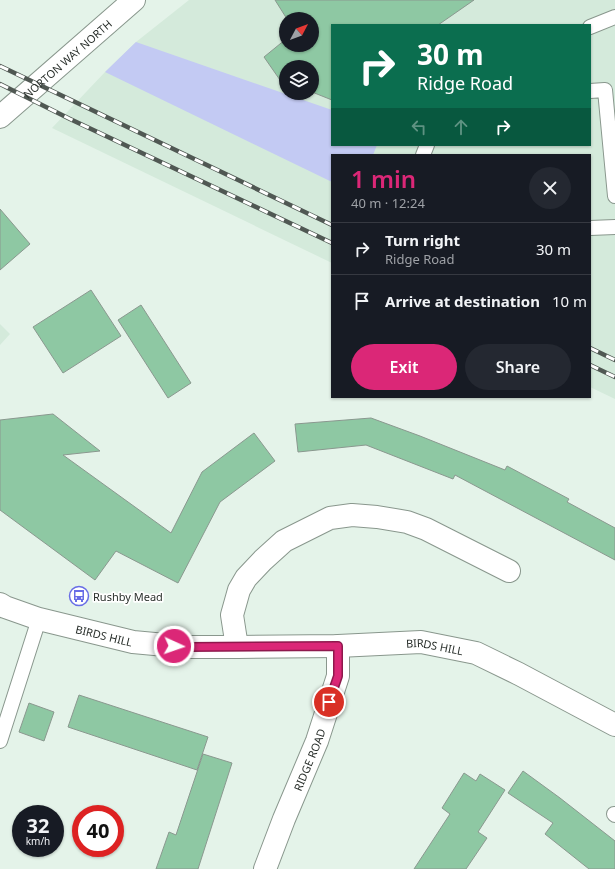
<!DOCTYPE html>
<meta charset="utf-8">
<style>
:root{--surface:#171b24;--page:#242831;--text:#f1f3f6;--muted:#9ea1a6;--line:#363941;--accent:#db2777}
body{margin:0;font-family:"Noto Sans",sans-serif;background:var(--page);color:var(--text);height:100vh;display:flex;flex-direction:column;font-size:15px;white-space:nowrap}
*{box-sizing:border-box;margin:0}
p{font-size:13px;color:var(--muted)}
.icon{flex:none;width:22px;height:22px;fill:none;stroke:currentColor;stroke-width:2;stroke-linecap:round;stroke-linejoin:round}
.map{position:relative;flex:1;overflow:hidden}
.details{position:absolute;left:331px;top:154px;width:260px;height:244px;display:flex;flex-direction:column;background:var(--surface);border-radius:0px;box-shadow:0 1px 3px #0004}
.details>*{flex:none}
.hud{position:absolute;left:331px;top:24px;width:260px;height:122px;border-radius:0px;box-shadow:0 1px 3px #0004;background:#0b6e4f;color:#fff;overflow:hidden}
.needle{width:26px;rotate:49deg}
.buttons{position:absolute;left:279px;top:12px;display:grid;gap:8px}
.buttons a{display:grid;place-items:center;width:40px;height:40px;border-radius:50%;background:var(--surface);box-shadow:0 1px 3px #0004;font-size:20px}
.speed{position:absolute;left:12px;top:805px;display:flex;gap:8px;font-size:20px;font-weight:700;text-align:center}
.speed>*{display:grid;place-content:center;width:52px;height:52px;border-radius:50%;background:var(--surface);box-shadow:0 1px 3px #0004;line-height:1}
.speed small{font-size:10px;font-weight:400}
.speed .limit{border:6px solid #d22;background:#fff;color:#111}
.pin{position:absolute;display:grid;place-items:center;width:34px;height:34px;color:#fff;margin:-17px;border:2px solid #fff;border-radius:50%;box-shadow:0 1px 4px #0007}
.me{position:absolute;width:44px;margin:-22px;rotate:93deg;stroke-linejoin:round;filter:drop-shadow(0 0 3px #0008)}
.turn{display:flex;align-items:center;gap:14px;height:84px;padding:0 20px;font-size:18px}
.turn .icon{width:52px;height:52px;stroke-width:2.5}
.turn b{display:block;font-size:28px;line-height:34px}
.lanes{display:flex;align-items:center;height:38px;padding:0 20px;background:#0003;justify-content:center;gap:20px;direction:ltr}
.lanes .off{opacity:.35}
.round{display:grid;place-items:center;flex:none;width:42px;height:42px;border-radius:21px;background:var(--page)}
.overview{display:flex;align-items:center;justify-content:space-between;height:68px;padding:0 20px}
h1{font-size:24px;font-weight:600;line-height:30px;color:var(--accent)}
.button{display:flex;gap:8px;margin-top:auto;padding:8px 20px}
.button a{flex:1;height:46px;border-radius:24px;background:var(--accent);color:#fff;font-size:16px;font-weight:600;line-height:46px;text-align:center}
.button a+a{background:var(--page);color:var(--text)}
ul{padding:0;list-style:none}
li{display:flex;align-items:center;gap:12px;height:52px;padding:0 20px;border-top:1px solid var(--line)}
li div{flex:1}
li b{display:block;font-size:15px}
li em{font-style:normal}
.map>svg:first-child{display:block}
.built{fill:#d4eadb;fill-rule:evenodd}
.green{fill:#c3caf3}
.building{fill:#8ec8a3;stroke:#8a988f}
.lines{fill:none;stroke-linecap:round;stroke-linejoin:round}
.service-casing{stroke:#89978d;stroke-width:16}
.minor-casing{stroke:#89978d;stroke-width:24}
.tertiary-casing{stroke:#89978d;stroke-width:24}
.service{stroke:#fff;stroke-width:14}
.minor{stroke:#fff;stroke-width:22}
.tertiary{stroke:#fff;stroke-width:22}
.rail-casing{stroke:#505853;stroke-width:4.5}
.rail{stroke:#fff;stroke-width:3;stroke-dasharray:9;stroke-linecap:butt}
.route-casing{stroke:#8e194d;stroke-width:10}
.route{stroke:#db2777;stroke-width:7}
.labels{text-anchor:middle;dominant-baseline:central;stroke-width:3.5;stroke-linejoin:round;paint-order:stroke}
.street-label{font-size:11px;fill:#2a302c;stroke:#fff}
.poi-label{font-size:11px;fill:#2a302c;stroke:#fff;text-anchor:start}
</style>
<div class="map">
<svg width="615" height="869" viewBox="0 0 615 869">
<rect width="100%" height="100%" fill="#e4f3e9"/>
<path class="built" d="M189 0H615V399L590 387V155H332V263L52 128 105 72 136 42ZM286 19H312V45H286ZM332 25H590V145H332ZM286 67H312V93H286Z
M0 324 10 334 0 345Z"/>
<path class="green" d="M136 42 332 110V145H377L373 155H332V182L105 72Z"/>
<path class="building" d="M275 0H474L438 25H332V100L312 92V67H286V82L280 80 264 57 286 39V45H312V19H287Z
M0 209 30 244 0 270Z
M91 290 121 336 63 373 33 327Z
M141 305 191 383 168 398 118 320Z
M53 414 100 451 63 455 171 533 202 472 254 433 275 461 220 502 178 583 116 551 95 580 0 510V420Z
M371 418 420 436 505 470 507 466 569 499 567 502 615 528V560L455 475 453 479 366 445 298 452 295 424Z
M79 695 208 737 197 770 68 727Z
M29 703 54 712 44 741 19 732Z
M203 754 232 763 198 869H156L169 832 176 835Z
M523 771 560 798 615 841V869H589L545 834 553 823 508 793Z
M464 773 476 781 480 774 505 790 478 832 487 838 466 869H414L450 814 442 808Z"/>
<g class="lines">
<defs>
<path id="service" d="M590 27 615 17
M590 91 605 90 615 196
M423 155 427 145
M590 228 615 227
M0 741 39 619
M614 814 615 815"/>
<g id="minor">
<path d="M237 647 232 615 239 590 246 578 263 560 284 541 330 518 352 515 377 517 407 522 426 529 509 571"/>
<path id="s1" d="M265 869 284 819 317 741 338 676V646"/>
</g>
<g id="tertiary">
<path id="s2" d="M0 117 134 0"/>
<path id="s3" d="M0 604 5 607 39 619 133 642 187 647H237L338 646 421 642 476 653 519 674 615 725"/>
</g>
</defs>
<use href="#service" class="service-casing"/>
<use href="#minor" class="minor-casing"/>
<use href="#tertiary" class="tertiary-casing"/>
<use href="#service" class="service"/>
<use href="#minor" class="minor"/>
<use href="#tertiary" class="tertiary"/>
<defs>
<path id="rail" d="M0 66 332 225
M0 84 70 119 332 243
M590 348 615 360
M590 365 615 377"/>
</defs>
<use href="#rail" class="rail-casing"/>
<use href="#rail" class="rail"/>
</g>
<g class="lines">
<defs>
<path id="route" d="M174 646 187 647 338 646V676L329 702"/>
</defs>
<use href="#route" class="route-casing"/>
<use href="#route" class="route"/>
</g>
<defs>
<symbol id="bus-ring" viewBox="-11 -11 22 22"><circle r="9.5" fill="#fff" stroke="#686de6" stroke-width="1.5"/><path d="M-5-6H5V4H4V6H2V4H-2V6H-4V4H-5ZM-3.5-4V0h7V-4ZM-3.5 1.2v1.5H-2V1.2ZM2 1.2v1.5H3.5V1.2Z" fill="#686de6"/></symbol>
</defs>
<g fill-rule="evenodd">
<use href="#bus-ring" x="68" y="585" width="22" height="22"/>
</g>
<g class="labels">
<g class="street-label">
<text stroke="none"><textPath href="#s2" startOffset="89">NORTON WAY NORTH</textPath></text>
<text stroke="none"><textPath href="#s3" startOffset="109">BIRDS HILL</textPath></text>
<text stroke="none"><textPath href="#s3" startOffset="441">BIRDS HILL</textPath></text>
<text stroke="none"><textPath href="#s1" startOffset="118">RIDGE ROAD</textPath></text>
</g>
<g class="poi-label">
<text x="93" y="596">Rushby Mead</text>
</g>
</g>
</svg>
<div class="buttons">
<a><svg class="needle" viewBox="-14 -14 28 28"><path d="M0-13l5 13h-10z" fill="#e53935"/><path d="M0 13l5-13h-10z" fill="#9ea1a6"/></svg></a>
<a><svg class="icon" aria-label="layers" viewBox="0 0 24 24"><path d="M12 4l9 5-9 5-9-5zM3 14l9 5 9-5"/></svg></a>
</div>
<div class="speed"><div>32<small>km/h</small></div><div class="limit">40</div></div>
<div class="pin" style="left:329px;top:702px;background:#d93025"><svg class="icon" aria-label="arrive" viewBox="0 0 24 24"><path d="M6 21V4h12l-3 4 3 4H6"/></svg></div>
<svg class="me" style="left:174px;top:646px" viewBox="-20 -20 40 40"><circle r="17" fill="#db2777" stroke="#fff" stroke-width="3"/><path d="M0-11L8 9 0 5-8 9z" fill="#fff"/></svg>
<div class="hud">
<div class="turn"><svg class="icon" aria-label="right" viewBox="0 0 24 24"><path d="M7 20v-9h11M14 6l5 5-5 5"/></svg><div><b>30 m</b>Ridge Road</div></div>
<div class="lanes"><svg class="icon off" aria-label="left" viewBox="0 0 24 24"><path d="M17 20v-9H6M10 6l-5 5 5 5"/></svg><svg class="icon off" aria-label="ahead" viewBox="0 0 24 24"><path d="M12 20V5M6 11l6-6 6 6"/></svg><svg class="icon" aria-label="right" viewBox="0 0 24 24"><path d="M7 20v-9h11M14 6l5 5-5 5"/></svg></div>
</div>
<section class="details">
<div class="overview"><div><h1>1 min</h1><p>40 m · 12:24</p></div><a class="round"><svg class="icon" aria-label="close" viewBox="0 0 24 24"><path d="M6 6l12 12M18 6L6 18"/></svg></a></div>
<ul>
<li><svg class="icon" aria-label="right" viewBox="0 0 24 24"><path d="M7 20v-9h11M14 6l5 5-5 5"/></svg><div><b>Turn right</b><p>Ridge Road</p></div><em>30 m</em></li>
<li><svg class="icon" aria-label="arrive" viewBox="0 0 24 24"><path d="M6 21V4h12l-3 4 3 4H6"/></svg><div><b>Arrive at destination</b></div><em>10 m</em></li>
</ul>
<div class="button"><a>Exit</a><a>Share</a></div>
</section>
</div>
